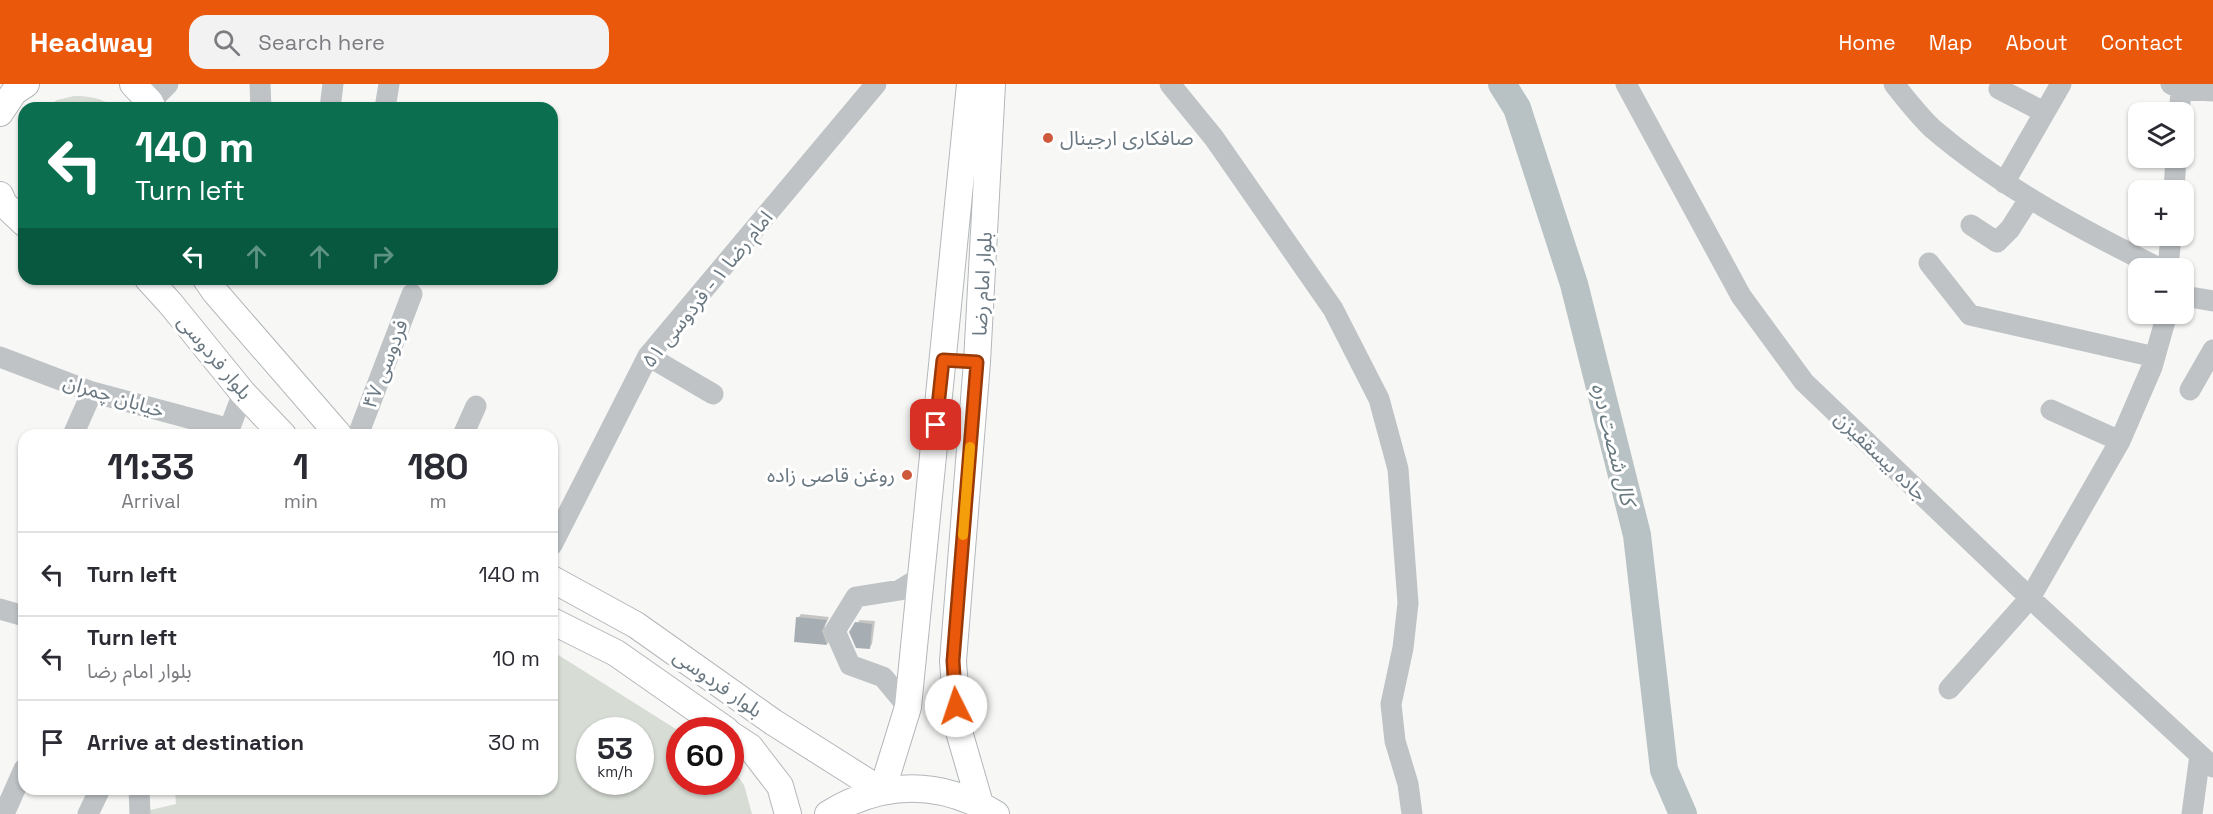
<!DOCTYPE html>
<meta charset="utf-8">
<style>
:root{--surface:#fff;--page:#f2f2f3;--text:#2b2b33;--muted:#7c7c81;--line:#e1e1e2;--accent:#ea580c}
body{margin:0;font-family:"Space Grotesk","Noto Sans Arabic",sans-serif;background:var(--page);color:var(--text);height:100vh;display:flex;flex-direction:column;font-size:22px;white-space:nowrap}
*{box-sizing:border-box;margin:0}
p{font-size:20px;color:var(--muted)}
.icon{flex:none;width:33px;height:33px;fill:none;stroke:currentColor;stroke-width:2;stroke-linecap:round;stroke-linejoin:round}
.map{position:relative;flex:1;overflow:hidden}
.details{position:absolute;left:18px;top:345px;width:540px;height:366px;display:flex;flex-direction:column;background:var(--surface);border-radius:18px;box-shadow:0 2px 4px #0004}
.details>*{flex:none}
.hud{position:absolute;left:18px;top:18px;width:540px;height:183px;border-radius:18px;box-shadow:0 2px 4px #0004;background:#0b6e4f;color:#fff;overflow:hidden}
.fabs{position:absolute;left:2128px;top:18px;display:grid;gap:12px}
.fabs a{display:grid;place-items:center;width:66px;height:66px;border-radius:12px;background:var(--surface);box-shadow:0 2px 4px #0004;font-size:30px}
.speed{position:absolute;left:576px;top:633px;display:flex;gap:12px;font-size:30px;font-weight:700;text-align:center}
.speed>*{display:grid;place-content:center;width:78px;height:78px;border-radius:50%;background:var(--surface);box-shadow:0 2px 4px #0004;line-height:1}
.speed small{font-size:15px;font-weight:400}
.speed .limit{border:9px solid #d22;background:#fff;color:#111}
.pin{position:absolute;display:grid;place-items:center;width:51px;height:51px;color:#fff;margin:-26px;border-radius:12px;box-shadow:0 3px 9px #0006}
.me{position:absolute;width:66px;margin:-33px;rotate:356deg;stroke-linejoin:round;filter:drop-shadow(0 0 4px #0008)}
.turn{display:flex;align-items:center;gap:21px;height:126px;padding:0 18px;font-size:27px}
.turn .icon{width:78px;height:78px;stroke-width:2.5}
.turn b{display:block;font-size:42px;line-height:51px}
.lanes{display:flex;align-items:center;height:57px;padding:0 18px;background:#0003;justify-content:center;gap:30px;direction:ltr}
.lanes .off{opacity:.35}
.eta{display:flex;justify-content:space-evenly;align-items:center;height:102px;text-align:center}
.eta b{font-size:36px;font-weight:700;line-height:42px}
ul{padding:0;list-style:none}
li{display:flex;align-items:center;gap:18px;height:84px;padding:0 18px;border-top:2px solid var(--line)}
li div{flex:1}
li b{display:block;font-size:22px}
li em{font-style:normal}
header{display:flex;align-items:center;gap:36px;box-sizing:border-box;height:84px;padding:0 30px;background:var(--accent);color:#fff}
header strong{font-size:28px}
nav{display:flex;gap:33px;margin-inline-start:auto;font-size:21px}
.search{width:420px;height:54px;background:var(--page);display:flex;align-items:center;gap:15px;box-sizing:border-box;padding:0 21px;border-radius:18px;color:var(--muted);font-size:22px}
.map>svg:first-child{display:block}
.green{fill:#d7dcd4;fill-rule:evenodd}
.shadow{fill:#0003}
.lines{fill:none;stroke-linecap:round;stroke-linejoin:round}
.river{stroke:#b8c2c5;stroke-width:28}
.building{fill:#a7aeb3}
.major-casing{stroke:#b3b7ba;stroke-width:28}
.minor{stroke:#bfc3c6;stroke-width:21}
.major{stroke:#fff;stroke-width:26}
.route-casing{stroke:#983908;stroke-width:15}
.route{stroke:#ea580c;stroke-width:10}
.slow{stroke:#f59e0b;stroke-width:10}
.poi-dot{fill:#cf593d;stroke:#fff;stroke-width:2}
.labels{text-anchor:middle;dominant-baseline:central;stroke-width:6;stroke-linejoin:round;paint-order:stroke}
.poi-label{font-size:20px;fill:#6a7882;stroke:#fff;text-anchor:start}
.street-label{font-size:20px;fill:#6a7882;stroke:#fff}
.water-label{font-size:21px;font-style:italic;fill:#66787e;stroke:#fff}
</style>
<header>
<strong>Headway</strong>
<div class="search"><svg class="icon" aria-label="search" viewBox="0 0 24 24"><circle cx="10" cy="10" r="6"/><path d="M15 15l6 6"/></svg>Search here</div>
<nav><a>Home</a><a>Map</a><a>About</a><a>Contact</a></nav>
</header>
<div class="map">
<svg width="2213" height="730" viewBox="0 0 2213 730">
<rect width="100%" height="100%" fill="#f7f7f5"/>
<path class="green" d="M74 12C90 12 102 14 116 24H45L57 16Z
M552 567 679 647 680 698H730L731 682 744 701 752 730H142V728L176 720 175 705H552ZM590 646H640V698H590Z"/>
<path class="shadow" d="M801 530 829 533 825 542 830 557 827 560 796 557 798 534Z
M860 536 875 537 872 560 869 564 857 539Z"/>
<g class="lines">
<path class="river" d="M1502 0 1517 24 1574 200 1637 451 1664 686 1683 730"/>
</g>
<path class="building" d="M796 533 827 536 822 547 827 561 794 558Z
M855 538 872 540 870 565 856 564 849 548Z"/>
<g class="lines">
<defs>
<path id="major" d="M133 0 150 18 153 24
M0 29 14 8 26 0
M0 111 4 120 24 139
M148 195 170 219 243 309 283 351
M206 195 215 208 339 351
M552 495 636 541 773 638 882 707 908 623 970 0
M552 537 616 569 726 646
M730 650 750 663 780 702 788 730
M980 720 958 644 953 577 977 278 992 0
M828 730C884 696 940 696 996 730"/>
</defs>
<use href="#major" class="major-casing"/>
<path class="minor" d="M260 0 261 24
M1170 0 1214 54 1333 225 1379 315 1398 385 1408 519 1403 564 1391 620 1395 657 1408 700 1412 730
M1626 0 1741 212 1804 298 2030 514 2213 683
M1894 0C1906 15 1919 32 1933 45 2001 103 2080 145 2159 184
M2171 0 2181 5 2213 7
M1999 5 2044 28
M150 18 168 0
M330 24 333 0
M385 24 389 0
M2179 28 2182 0
M2004 99 2061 0
M2174 106 2176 74
M1971 141 1997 158 2010 145 2029 115
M1929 179 1970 231 2155 273
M2168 184 2171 152
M2184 212 2213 217
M648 272 713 310
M0 273 92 308 230 345
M2190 306 2213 266
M2051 326 2120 357
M73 351 92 308
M227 351 243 309
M358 351 412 210
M463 351 476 322
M552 461 648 272 876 0
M0 525 24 532
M1949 605 2030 514 2120 357 2152 283 2167 230
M908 623 883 593 850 581 835 547 856 513 900 506 921 493
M139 705 140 730
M4 730 24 685
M88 730 100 705
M2192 730 2200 671"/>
<use href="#major" class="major"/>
</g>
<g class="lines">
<defs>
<path id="route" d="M936 341 943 276 977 278 953 577 956 622"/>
</defs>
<use href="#route" class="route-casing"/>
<use href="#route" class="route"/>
<path class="slow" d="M963 451 970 363"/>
</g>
<g class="poi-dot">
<circle cx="1048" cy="54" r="6"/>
<circle cx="907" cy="391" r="6"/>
</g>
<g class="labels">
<g class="poi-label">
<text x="1060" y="54">صافکاری ارجینال</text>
<text x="895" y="391" text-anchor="end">روغن قاصی زاده</text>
</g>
<g class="street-label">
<text transform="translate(982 200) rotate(-87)">بلوار امام رضا</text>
<text transform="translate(707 205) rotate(-51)">امام رضا ۱ - فردوسی ۵۱</text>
<text transform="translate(215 273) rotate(50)">بلوار فردوسی</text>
<text transform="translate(385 280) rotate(-69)">فردوسی ۴۷</text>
<text transform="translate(114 312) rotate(17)">خیابان چمران</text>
<text transform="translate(1881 372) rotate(44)">جاده بیسقفیزن</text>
<text transform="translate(718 599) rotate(35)">بلوار فردوسی</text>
</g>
<g class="water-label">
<text transform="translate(1614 360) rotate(76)">کال شصت دره</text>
</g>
</g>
</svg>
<div class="fabs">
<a><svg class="icon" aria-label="layers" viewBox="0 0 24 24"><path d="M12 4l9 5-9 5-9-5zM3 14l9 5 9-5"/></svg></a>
<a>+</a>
<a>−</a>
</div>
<div class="speed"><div>53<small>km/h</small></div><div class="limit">60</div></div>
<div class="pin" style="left:936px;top:341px;background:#d93025"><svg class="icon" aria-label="arrive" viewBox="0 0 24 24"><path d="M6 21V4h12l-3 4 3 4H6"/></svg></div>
<svg class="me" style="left:956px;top:622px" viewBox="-20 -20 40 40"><circle r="19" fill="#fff"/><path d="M0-13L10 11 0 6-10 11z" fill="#ea580c"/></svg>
<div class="hud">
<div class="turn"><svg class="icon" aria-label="left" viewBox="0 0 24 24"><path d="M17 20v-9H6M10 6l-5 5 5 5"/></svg><div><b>140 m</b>Turn left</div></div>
<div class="lanes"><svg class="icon" aria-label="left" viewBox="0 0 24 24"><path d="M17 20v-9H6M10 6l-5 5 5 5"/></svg><svg class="icon off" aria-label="ahead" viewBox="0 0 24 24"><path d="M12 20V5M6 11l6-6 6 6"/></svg><svg class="icon off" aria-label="ahead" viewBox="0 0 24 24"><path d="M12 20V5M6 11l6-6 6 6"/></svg><svg class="icon off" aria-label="right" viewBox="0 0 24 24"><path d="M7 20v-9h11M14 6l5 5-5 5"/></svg></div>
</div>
<section class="details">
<div class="eta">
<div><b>11:33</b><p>Arrival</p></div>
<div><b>1</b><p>min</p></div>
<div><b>180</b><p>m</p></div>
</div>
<ul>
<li><svg class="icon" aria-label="left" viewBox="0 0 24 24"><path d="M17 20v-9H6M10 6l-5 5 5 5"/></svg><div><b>Turn left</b></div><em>140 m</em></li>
<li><svg class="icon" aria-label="left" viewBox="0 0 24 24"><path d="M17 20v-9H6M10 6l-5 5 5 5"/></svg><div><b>Turn left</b><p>بلوار امام رضا</p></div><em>10 m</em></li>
<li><svg class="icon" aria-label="arrive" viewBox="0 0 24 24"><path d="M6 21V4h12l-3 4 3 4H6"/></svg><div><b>Arrive at destination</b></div><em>30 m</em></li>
</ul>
</section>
</div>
